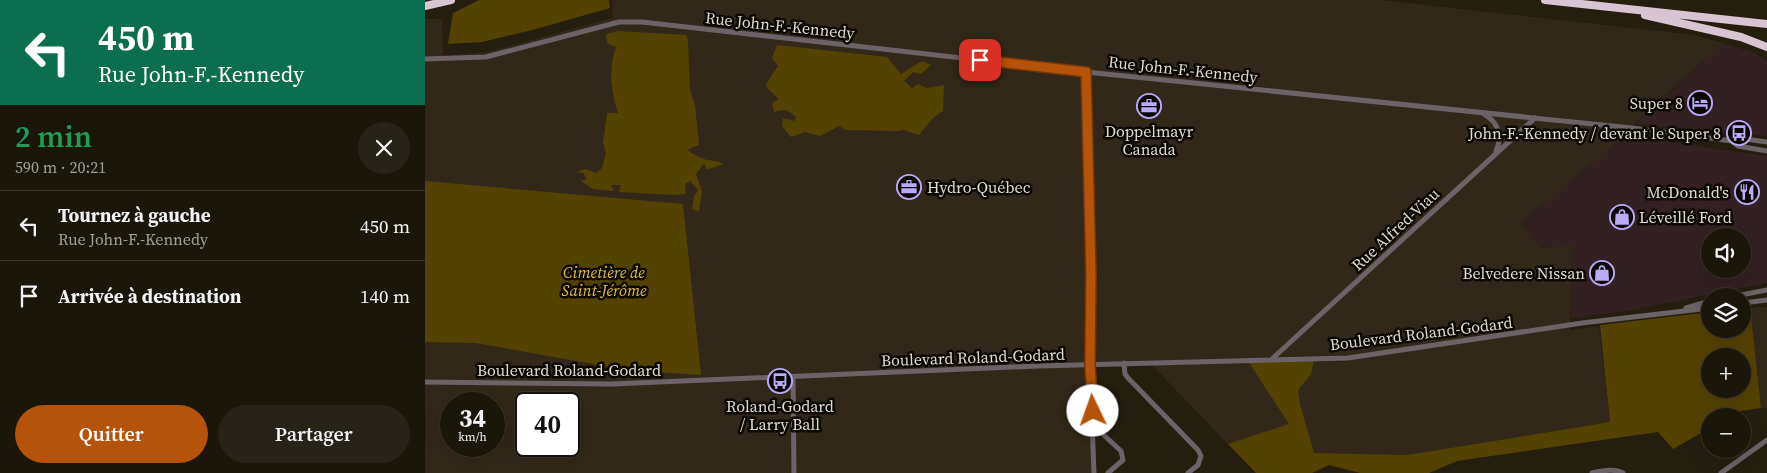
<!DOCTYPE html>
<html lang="fr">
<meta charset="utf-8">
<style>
:root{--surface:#1b160a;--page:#282318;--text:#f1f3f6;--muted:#a09f9c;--line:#39352b;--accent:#b45309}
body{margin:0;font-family:"Source Serif 4",serif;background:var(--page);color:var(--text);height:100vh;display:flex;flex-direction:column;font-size:19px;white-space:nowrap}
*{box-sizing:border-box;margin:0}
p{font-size:16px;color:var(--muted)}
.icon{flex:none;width:28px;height:28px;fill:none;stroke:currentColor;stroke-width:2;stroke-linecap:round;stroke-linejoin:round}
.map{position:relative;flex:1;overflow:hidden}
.details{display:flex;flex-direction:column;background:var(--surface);width:425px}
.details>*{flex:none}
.guide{background:#0b6e4f;color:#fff;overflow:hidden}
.fabs{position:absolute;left:1276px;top:228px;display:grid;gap:10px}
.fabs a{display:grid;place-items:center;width:50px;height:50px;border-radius:50%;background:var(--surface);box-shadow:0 5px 20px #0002,0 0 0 1px var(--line);font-size:25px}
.speed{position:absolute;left:15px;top:392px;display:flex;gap:10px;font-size:25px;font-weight:700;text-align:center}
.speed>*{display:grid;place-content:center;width:65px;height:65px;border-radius:50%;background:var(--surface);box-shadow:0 5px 20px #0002,0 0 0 1px var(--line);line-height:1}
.speed small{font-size:12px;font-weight:400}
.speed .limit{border:2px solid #111;border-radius:8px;background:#fff;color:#111}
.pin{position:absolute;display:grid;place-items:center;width:42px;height:42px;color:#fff;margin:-21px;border-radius:10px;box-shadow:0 2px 8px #0006}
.me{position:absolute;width:55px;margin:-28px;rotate:357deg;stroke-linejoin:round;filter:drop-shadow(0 0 4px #0008)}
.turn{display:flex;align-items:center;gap:18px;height:105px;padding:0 15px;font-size:22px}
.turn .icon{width:65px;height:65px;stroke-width:2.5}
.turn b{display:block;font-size:35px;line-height:42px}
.round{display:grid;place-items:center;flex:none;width:52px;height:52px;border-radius:26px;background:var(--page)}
.overview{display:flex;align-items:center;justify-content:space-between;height:85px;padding:0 15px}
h1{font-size:30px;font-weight:600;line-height:38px;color:#1e9e55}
.cta{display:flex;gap:10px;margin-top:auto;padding:10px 15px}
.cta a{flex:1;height:58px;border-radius:30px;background:var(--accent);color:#fff;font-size:20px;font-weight:600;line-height:58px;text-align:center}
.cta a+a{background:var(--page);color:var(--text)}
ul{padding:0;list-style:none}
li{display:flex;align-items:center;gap:15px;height:70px;padding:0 15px;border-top:1px solid var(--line)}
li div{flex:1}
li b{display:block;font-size:19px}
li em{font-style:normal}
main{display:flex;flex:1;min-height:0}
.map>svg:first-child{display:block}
.commercial{fill:#332022;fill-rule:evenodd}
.industrial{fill:#322819;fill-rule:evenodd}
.green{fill:#544203;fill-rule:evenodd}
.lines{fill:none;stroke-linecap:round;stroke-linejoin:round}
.minor{stroke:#6b6368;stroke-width:5}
.highway{stroke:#d8c4d2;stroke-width:8}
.route-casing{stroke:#753606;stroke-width:12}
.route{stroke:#b45309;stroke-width:9}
.labels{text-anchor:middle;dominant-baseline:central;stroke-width:5;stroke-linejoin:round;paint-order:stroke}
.street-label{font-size:16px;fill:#dedbd1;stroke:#0b0804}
.poi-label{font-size:16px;fill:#dedbd1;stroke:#0b0804;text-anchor:end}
.park-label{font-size:16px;font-style:italic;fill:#e5bd43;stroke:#0b0804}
</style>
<main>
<section class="details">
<div class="guide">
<div class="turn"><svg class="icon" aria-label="left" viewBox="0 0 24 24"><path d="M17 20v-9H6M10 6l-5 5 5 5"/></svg><div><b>450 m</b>Rue John-F.-Kennedy</div></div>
</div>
<div class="overview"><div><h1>2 min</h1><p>590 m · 20:21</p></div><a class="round"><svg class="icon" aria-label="close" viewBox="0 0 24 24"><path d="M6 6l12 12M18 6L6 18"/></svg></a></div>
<ul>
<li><svg class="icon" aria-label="left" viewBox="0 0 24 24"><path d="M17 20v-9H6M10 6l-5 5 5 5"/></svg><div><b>Tournez à gauche</b><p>Rue John-F.-Kennedy</p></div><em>450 m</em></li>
<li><svg class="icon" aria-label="arrive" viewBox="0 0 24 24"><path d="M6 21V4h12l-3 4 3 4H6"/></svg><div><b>Arrivée à destination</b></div><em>140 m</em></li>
</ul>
<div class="cta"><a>Quitter</a><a>Partager</a></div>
</section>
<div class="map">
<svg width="1342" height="473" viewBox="0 0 1342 473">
<rect width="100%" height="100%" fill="#241e0e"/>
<path class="commercial" d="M1298 43 1330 53 1342 61V136L1210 124Z
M1200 136 1342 156V283L1201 311 1146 318 1148 245 1116 248 1096 222ZM1285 236H1318V269H1285Z"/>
<path class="industrial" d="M187 0H956L1270 35 1298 43 1210 123 1200 136 1096 222 1116 248 1148 245 1145 330 1174 326 1185 422 982 455 889 453 880 422 803 444 728 366 666 365 668 473H0V19H17L18 56 63 52 188 18ZM26 404H69V446H26ZM101 404H144V446H101Z
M1342 307V408H1336L1323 308Z"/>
<path class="green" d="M54 0H184L185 8 111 29 57 42 23 44 28 13Z
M193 31 261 35 263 40 265 90 270 105 274 145 262 150C268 154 275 158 282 160 288 161 293 160 298 164L282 170 279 163 271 174 277 191 274 212 267 209 269 196 273 190 265 181 260 184 261 194 250 195 194 192 196 185H186L189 191 168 189 156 181 162 179 158 173 151 172 160 169 171 173 177 168 181 153 178 143 182 113H193C186 90 183 70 191 47L182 43 181 34Z
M352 45 462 57 476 74 497 61 506 65 496 74 488 72 479 81 487 88 493 84 502 88 519 85 518 111 509 117 494 135 479 130 472 131 421 130 414 126 395 136 380 132 366 137 357 126 358 118 369 121 371 117C363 110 359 108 349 112L347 103 354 99 343 89 341 84 353 66 347 58Z
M0 181 258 204 276 375 202 370 51 343 0 342Z
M1325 307 1336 408 1315 411 1306 416H1285V428L1248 449 1233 432 1032 461 1004 473H935L904 465 887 473H831L803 444 864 424 823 361 889 360 886 374 873 390 875 404 889 453 982 455 1185 422 1175 325 1285 312V329H1318V308ZM1285 356H1318V389H1285Z"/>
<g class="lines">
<path class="minor" d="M0 59 61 57 194 22H217L661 72 1207 128 1307 141 1313 138 1342 142
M661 72 666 274 665 365 669 473
M1059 114C1073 122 1078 136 1071 151
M1307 141 1313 146 1342 151
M1311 296 1342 290
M1318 303 1342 300
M1261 308 1285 301
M848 358 1110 118
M699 363 700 374 703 378 773 450 776 456 773 465 763 473
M368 377 369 473
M0 382 187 384 613 366 923 358 1157 323 1285 308
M669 426 696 451 698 460 683 473
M1167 473C1177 471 1189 468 1198 473
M1296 473 1342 440"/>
<path class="highway" d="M1120 0 1342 24
M0 6 26 0
M1220 15 1316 37 1342 47"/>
</g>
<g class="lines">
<defs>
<path id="route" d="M555 60 661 72 666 274 665 365 668 411"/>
</defs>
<use href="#route" class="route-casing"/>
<use href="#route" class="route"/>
</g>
<defs>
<symbol id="hotel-ring" viewBox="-11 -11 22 22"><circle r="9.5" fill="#0b0804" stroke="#b9abf7" stroke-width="1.5"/><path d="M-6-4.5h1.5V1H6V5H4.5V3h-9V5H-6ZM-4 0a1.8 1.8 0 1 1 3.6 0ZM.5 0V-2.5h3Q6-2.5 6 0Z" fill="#b9abf7"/></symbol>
<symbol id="office-ring" viewBox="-11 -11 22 22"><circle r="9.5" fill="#0b0804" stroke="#b9abf7" stroke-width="1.5"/><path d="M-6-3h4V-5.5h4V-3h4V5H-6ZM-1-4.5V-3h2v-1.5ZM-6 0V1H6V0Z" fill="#b9abf7"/></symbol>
<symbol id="bus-ring" viewBox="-11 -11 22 22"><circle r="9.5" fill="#0b0804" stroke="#b9abf7" stroke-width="1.5"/><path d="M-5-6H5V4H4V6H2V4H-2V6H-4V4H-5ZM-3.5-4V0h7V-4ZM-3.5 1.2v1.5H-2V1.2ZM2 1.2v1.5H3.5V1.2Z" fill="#b9abf7"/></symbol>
<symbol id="restaurant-ring" viewBox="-11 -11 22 22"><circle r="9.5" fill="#0b0804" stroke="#b9abf7" stroke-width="1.5"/><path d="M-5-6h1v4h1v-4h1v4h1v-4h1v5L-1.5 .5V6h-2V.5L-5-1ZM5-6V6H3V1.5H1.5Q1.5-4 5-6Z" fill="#b9abf7"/></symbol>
<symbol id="shop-ring" viewBox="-11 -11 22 22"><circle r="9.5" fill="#0b0804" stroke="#b9abf7" stroke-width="1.5"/><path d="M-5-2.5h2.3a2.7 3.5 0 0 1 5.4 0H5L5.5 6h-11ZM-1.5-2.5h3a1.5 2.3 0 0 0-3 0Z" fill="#b9abf7"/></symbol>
</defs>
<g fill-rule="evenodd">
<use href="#hotel-ring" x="1261" y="89" width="28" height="28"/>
<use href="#office-ring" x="710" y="92" width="28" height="28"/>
<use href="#bus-ring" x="1300" y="119" width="28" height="28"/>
<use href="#office-ring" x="470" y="173" width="28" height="28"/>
<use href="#restaurant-ring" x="1308" y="178" width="28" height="28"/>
<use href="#shop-ring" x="1183" y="203" width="28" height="28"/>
<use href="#shop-ring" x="1163" y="259" width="28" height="28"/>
<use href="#bus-ring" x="341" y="367" width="28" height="28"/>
</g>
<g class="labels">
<g class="street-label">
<text transform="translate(355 25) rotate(6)">Rue John-F.-Kennedy</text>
<text transform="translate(758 69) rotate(6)">Rue John-F.-Kennedy</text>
<text transform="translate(970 229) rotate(-43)">Rue Alfred-Viau</text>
<text transform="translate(996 333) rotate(-7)">Boulevard Roland-Godard</text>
<text transform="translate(548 357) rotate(-2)">Boulevard Roland-Godard</text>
<text x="144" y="370">Boulevard Roland-Godard</text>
</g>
<g class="poi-label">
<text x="1258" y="103">Super 8</text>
<text x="724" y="131" text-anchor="middle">Doppelmayr<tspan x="724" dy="18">Canada</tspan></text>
<text x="1296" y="133">John-F.-Kennedy / devant le Super 8</text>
<text x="502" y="187" text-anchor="start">Hydro-Québec</text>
<text x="1304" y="192">McDonald's</text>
<text x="1214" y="217" text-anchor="start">Léveillé Ford</text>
<text x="1160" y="273">Belvedere Nissan</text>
<text x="355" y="406" text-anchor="middle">Roland-Godard<tspan x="355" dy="18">/ Larry Ball</tspan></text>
</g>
<g class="park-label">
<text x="179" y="272">Cimetière de<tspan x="179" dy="18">Saint-Jérôme</tspan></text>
</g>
</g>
</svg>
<div class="fabs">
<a><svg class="icon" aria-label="sound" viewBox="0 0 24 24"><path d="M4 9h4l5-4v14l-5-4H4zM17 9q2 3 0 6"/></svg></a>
<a><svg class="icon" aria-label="layers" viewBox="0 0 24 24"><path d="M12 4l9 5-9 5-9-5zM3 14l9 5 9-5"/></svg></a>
<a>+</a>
<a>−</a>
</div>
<div class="speed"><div>34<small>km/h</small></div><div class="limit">40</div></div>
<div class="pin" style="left:555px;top:60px;background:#d93025"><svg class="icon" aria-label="arrive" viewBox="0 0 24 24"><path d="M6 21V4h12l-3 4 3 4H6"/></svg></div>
<svg class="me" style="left:668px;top:411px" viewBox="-20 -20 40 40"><circle r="19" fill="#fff"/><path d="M0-13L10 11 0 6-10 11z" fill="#b45309"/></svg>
</div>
</main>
